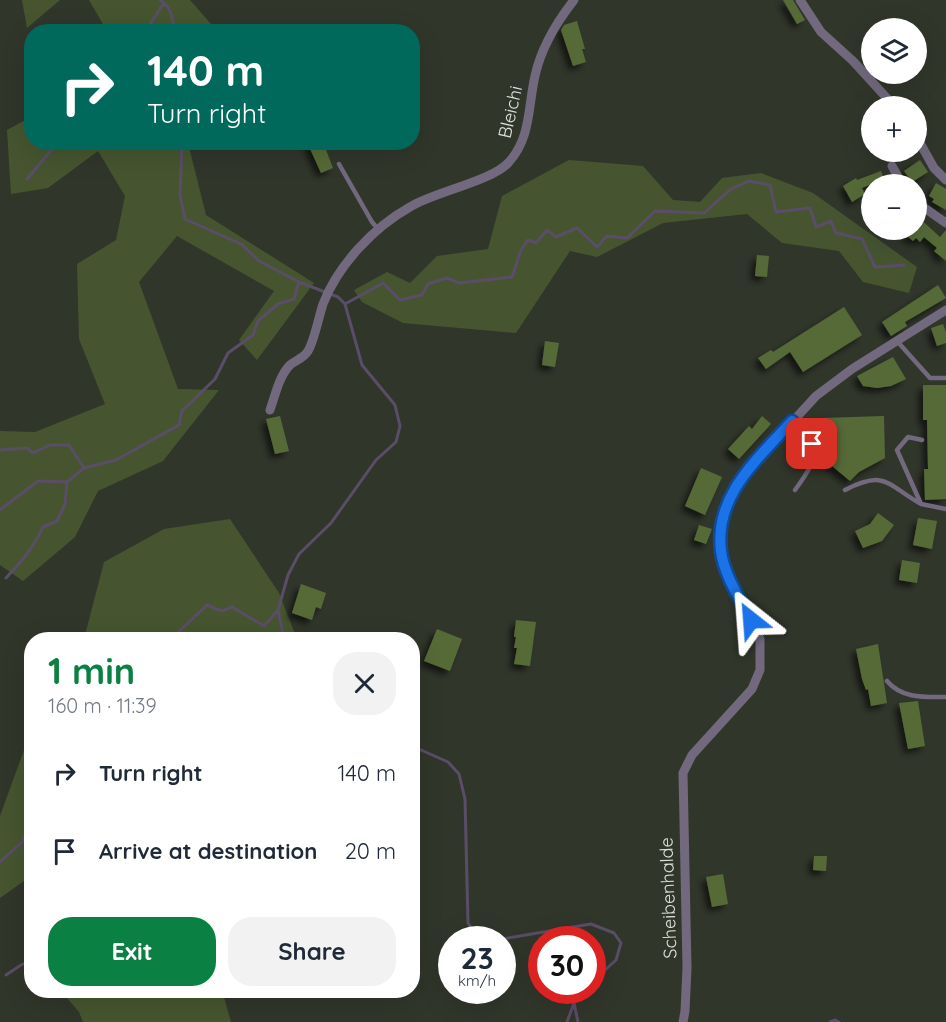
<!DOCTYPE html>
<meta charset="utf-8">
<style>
:root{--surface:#fff;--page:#f2f2f3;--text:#1f2937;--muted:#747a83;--accent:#0b8043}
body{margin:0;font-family:Quicksand,sans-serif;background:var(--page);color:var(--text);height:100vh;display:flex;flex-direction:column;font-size:22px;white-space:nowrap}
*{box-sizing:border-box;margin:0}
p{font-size:20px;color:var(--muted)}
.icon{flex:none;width:33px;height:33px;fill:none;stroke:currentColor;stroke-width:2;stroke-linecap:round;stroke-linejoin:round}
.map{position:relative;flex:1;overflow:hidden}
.panel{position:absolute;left:24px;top:632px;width:396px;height:366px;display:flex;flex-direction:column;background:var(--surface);border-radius:24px;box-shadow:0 6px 24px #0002}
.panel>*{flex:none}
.banner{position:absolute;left:24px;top:24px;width:396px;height:126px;border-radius:24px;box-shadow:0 6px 24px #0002;background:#00695c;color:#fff;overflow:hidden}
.tools{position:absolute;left:861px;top:18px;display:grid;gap:12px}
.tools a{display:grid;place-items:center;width:66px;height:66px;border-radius:50%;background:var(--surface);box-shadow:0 6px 24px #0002;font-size:30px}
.speed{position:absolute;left:438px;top:926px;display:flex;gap:12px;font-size:30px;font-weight:700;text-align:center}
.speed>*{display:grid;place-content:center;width:78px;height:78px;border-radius:50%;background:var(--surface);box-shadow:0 6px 24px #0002;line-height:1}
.speed small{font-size:15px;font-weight:400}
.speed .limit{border:9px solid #d22;background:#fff;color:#111}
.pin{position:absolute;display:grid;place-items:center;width:51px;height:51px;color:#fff;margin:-26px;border-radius:12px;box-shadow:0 3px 9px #0006}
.me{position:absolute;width:66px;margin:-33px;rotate:332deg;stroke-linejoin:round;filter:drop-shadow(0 0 4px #0008)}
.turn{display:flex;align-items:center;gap:21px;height:126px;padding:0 24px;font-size:27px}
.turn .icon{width:78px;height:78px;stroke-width:2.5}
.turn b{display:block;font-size:42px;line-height:51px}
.round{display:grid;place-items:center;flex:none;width:63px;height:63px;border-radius:24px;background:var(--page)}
.headline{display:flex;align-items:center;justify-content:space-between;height:102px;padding:0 24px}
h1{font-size:36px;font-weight:700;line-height:45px;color:var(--accent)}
.button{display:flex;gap:12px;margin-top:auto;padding:12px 24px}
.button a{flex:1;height:69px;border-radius:24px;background:var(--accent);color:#fff;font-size:24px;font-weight:700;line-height:69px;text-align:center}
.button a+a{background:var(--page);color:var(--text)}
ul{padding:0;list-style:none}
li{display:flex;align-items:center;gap:18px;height:78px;padding:0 24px}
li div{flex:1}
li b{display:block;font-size:22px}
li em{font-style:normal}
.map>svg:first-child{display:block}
.green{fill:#465530}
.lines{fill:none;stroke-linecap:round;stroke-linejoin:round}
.stream{stroke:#5a4d67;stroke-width:3}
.building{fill:#566a38;filter:url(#shadow)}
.service{stroke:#72697e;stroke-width:4.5}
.minor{stroke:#72697e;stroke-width:9}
.route-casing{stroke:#114b97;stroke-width:15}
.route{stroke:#1a73e8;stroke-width:10}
.labels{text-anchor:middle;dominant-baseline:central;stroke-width:6;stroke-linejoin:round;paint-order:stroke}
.street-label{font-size:18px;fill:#dee1da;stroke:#31362b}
</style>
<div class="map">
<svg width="946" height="1022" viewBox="0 0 946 1022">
<defs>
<filter id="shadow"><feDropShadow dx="-4.5" dy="4.5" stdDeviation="3" flood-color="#0009"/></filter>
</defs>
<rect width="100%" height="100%" fill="#31362b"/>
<path class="green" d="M22 0H60L27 28Z
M89 0H190L217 31H107Z
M31 117 32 142 188 143 206 215 314 283 257 360 239 340 274 291 177 236 139 282 178 389 219 390 163 461 98 491 75 537 23 581 0 565V431L35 432 105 404 79 339 77 264 116 240 125 196 98 151 48 188 11 194 7 130Z
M569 160 643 166 673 200 700 202 722 178 761 173 813 193 917 267 909 293 863 282 839 251 782 243 747 214 663 223 597 257 570 251 516 333 403 323 362 302 354 290 387 272 410 283 437 256 488 249 502 196Z
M230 519 279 593 297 639H84L104 562 164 529Z
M31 731V876L0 898V816Z
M60 990H222L231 1022H83L79 1012Z"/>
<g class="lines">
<path class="stream" d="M160 0C172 7 173 19 174 32
M145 32 164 3
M182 142 180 196 185 219 241 244 259 261 299 282 338 297 345 304 362 365 395 405 400 426 396 442 376 460 331 523 299 554 288 575 278 610 284 639
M27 179 58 142
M345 304 383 283 400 300 422 295 428 284 447 278 459 283 512 277 521 250 528 240 536 243 547 230 556 237 577 228 597 247 607 236 627 238 655 211 704 213 731 189 749 181 770 185 776 212 810 208 816 227 831 221 836 233 862 239 875 267 904 265
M0 450 27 448 33 453 50 445H69L84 468 116 460 179 425 182 411 215 379 228 353 253 335 258 321 278 304 294 299 299 282
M0 510 38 481 67 482 84 468
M6 578C21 562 34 547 43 527L57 521 65 504 67 482
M171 639 207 605 222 611 232 607 264 626 278 610
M412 746 448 762 459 774 465 799 468 923 479 939
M0 862 22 842 32 818
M502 939 591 924 614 933 621 943 616 960 592 982
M6 975 21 965 32 960
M574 1003 578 1022
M567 1022 574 1003 585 990
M830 1022 835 1020 839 1022"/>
</g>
<path class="building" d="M783 0H793L805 20 797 24Z
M577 21 585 49H582L586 62 573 66 561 30 564 25Z
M307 142H323L333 168 321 173Z
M920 160 928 172 912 182 904 171Z
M881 171 884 179 862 188 865 194 852 202 843 186 856 178 857 180Z
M936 183 946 189V210L932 202 934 199 929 196Z
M916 215 940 237 946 230V261L934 251 937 248 924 237 920 242 916 238 913 241 905 234 908 231 907 230H916Z
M757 255 769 256 767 277 755 276Z
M938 285 946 298 905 322 907 326 891 336 882 322Z
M844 307 862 335 803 372 790 352 766 369 758 358 771 350 773 352Z
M943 324 946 332V343L937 346 931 328Z
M545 341 559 343 555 367 542 365Z
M893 357 906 379 891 386 877 388 863 386 857 376Z
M923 385H946V499L925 500 924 469H928L927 420H923Z
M280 416 289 451 275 454 266 419Z
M762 416 771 424 739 459 728 449 749 426 752 429Z
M884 416 885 458 859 472 850 481 820 456 818 450 822 437H816V425H819L821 418Z
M701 468 722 477 705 515 685 506Z
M878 513 894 525 882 541 863 548 855 531 870 524Z
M918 518 937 521 932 549 913 545Z
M699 525 712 529 706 544 694 540Z
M902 560 920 563 917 583 899 580Z
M301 584 326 593 321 609 316 607 312 620 292 613Z
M516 620 536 622 530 666 514 664 517 648H514L516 637H514Z
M437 629 462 639 450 671 424 661Z
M878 644 887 703 871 706 868 689 866 690 862 679 856 649Z
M918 701 925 746 908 749 899 703Z
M814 856H827L826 871 813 870Z
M723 874 728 904 712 907 706 877Z"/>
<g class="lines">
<path class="service" d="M339 164 372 222 379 230
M897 341 930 378H946
M792 421C820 451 819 457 795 490
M922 440 908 437 897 450 921 504 946 509
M845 490C886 469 887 485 921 504
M887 681C902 699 925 697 946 697"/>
<path class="minor" d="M800 0 821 32 853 61 894 106
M916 136 934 168 946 180
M892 166 902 184
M916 202 946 223
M270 410C275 396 279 376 290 365 296 360 304 358 308 351 314 342 319 316 323 304 338 265 374 227 410 207 434 192 493 181 509 162 531 138 528 106 535 76 541 48 556 23 574 0
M683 1022 685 1011 687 968 683 773 692 755 752 689 760 670V639L732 582 721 552V527L728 499 742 477 816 396 852 369 946 310"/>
</g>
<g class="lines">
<defs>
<path id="route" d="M751 620C740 599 724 575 721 551 714 495 758 459 792 421L812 444"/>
</defs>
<use href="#route" class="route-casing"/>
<use href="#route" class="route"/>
</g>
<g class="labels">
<g class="street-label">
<text transform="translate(510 112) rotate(-77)">Bleichi</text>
<text transform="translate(668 898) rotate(-92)">Scheibenhalde</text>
</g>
</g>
</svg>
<div class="tools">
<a><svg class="icon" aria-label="layers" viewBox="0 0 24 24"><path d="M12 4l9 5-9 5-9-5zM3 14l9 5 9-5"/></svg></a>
<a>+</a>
<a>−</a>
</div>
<div class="speed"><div>23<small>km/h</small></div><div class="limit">30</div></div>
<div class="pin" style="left:812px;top:444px;background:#d93025"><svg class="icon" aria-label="arrive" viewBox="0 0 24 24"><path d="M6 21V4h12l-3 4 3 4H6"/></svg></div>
<svg class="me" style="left:751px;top:620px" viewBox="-20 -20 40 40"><path d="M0-17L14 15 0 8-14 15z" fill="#1a73e8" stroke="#fff" stroke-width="4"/></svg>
<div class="banner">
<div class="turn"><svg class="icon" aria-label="right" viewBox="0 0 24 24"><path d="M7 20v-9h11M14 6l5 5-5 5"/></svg><div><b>140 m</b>Turn right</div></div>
</div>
<section class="panel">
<div class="headline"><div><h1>1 min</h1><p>160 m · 11:39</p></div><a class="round"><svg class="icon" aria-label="close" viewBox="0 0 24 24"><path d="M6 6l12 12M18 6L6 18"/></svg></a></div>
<ul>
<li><svg class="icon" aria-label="right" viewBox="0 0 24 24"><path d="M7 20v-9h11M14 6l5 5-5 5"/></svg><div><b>Turn right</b></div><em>140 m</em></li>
<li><svg class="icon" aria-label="arrive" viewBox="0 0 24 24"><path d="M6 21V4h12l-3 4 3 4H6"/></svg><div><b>Arrive at destination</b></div><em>20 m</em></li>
</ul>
<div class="button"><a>Exit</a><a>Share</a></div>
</section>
</div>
